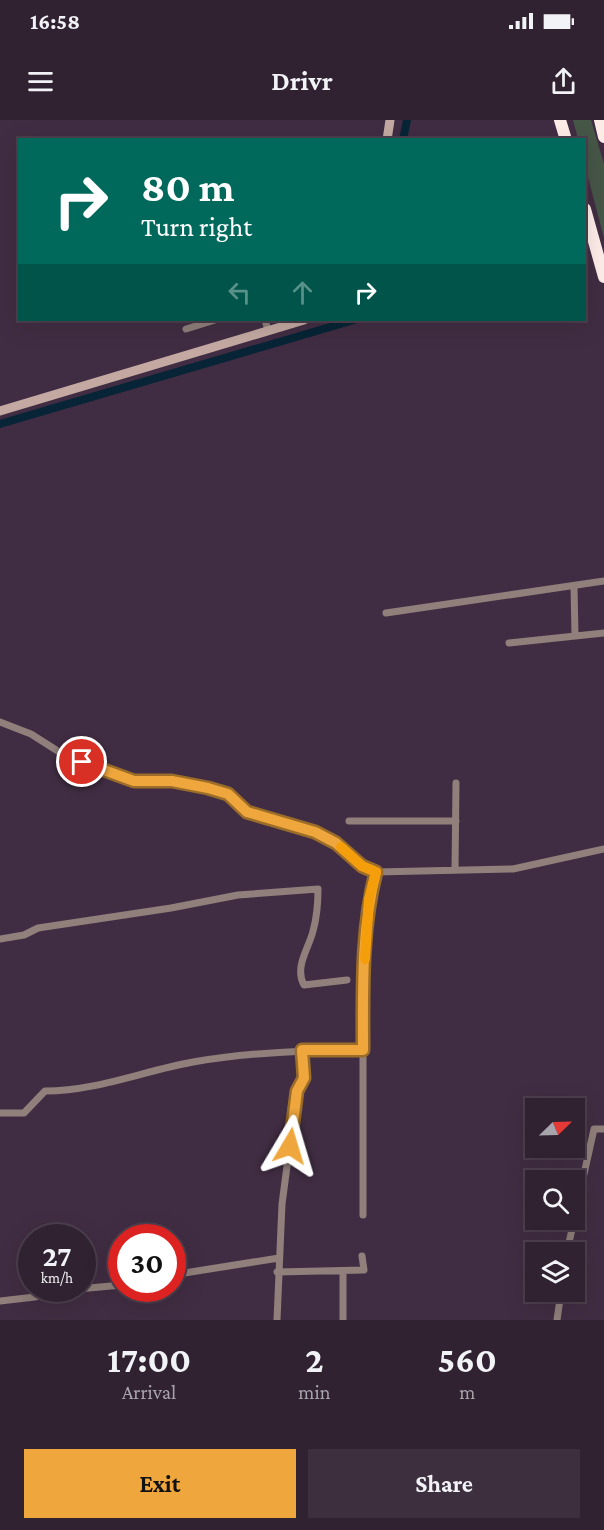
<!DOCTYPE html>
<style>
:root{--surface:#312232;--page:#3d2f3e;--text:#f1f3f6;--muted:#a8a4ac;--line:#4c3f4d;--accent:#efa73d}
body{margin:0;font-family:"Crimson Pro",serif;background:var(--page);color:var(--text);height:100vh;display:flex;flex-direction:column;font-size:22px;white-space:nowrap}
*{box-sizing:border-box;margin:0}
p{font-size:20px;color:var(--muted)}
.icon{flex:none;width:33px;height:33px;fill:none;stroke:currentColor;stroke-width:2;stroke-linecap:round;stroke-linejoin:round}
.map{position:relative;height:1200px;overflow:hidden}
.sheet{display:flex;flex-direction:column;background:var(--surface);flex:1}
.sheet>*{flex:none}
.guide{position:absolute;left:18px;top:18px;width:568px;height:183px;border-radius:0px;box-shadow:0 6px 24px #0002,0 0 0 2px var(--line);background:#00695c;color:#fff;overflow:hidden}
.needle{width:39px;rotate:67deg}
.tools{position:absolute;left:525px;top:978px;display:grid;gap:12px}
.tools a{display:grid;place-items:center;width:60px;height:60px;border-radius:0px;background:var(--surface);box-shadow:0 6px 24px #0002,0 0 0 2px var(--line);font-size:30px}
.speed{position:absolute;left:18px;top:1104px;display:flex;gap:12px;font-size:30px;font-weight:700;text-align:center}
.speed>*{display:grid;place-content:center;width:78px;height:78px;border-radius:50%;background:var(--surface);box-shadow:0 6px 24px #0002,0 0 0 2px var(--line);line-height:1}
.speed small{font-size:15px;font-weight:400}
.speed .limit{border:9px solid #d22;background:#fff;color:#111}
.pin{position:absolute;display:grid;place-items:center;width:51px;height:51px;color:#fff;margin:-26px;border:3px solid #fff;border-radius:50%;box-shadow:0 2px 6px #0007}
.me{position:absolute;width:66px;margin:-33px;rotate:7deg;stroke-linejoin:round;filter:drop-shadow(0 0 4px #0008)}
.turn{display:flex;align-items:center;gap:21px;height:126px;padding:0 24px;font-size:27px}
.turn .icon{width:78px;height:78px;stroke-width:2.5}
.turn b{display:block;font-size:42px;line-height:51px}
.lanes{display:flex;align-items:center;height:57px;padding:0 24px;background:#0003;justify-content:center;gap:30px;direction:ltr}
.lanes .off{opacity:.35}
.eta{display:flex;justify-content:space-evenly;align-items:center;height:102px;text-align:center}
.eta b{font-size:36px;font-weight:700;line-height:42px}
.action{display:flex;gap:12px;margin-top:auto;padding:12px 24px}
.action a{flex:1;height:69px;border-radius:0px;background:var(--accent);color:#111;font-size:24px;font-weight:700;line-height:69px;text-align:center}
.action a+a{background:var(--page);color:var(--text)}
.status{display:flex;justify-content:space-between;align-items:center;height:42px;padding:0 30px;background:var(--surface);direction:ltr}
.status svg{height:16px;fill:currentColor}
header{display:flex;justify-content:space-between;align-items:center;height:78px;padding:0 24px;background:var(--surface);font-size:27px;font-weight:700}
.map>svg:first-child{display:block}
.green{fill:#465647}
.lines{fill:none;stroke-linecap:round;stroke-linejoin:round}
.canal{stroke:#072536;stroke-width:8}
.street{stroke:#907f7b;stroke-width:7}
.secondary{stroke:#c3a9a2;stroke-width:9}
.highway{stroke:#fdece8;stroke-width:12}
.route-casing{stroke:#9b6d28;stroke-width:15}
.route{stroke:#efa73d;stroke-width:10}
.slow{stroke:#f59e0b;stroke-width:10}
</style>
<div class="status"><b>16:58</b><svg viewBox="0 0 49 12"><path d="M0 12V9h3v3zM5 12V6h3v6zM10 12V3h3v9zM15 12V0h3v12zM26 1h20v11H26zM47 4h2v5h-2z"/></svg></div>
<header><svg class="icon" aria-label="menu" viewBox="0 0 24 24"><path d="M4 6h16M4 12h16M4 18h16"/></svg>Drivr<svg class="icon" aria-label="share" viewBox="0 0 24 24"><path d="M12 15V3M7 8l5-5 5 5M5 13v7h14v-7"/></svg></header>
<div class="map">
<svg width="604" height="1200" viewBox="0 0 604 1200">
<rect width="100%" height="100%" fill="#412d43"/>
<path class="green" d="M573 0H591L604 44V118L585 46V20L578 19Z"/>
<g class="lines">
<path class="canal" d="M403 20 407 0
M0 304 354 200"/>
<path class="street" d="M265 200 268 210
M186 209 215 200
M574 466 575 516
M386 493 604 461
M509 523 604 513
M0 602 31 614 64 635 133 661H172L208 668 228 674 247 692 314 712 336 723 362 746 376 752 513 749 604 729
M349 701H456
M455 750 456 663
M0 819 24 815 38 808 171 788 238 775 318 769C318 783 317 797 313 811 309 828 294 847 304 865L347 860
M0 993H24L45 971C96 971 143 951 193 942 250 932 306 930 363 930
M363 1095V859L369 779 376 752
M574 1099 594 1009H604
M567 1132 574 1100
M277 1152 364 1150 362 1136
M172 1155 279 1138
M0 1181 35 1177 56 1171 122 1165
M277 1200 282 1084 297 971 304 959 302 930
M343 1200V1151
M557 1200 561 1172"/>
<path class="secondary" d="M387 20 390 0
M0 291 304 200"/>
<path class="highway" d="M560 0 566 20
M600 0 604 17
M585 89 604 157"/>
</g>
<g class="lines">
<defs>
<path id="route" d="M82 642 134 661H172L208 668 228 674 247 692 315 712 336 723 362 746 376 752C361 810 363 871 363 930H302L304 958 297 971 290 1026"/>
</defs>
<use href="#route" class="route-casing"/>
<use href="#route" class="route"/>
<path class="slow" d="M341 727 362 746 376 752 369 779 365 839"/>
</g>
</svg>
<div class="tools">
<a><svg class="needle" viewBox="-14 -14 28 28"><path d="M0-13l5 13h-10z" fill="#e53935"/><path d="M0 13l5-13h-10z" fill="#a8a4ac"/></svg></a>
<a><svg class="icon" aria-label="search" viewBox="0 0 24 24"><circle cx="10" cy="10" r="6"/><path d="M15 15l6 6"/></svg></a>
<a><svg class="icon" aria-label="layers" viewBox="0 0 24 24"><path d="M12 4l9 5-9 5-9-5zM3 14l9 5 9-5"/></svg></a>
</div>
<div class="speed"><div>27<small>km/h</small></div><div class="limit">30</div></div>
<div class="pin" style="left:82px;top:642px;background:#d93025"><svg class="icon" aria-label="arrive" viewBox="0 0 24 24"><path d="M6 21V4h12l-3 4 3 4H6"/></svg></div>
<svg class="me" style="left:290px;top:1026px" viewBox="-20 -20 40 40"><path d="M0-17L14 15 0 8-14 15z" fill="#efa73d" stroke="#fff" stroke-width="4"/></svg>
<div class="guide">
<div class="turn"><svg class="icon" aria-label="right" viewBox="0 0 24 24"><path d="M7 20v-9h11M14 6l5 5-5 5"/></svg><div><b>80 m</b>Turn right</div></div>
<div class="lanes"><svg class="icon off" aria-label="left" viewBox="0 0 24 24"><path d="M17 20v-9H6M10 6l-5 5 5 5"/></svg><svg class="icon off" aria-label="ahead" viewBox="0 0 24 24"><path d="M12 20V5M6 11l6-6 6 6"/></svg><svg class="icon" aria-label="right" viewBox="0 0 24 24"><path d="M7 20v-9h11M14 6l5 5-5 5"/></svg></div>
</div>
</div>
<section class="sheet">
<div class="eta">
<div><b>17:00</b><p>Arrival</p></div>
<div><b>2</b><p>min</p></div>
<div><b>560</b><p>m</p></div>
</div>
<div class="action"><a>Exit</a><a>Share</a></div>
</section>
